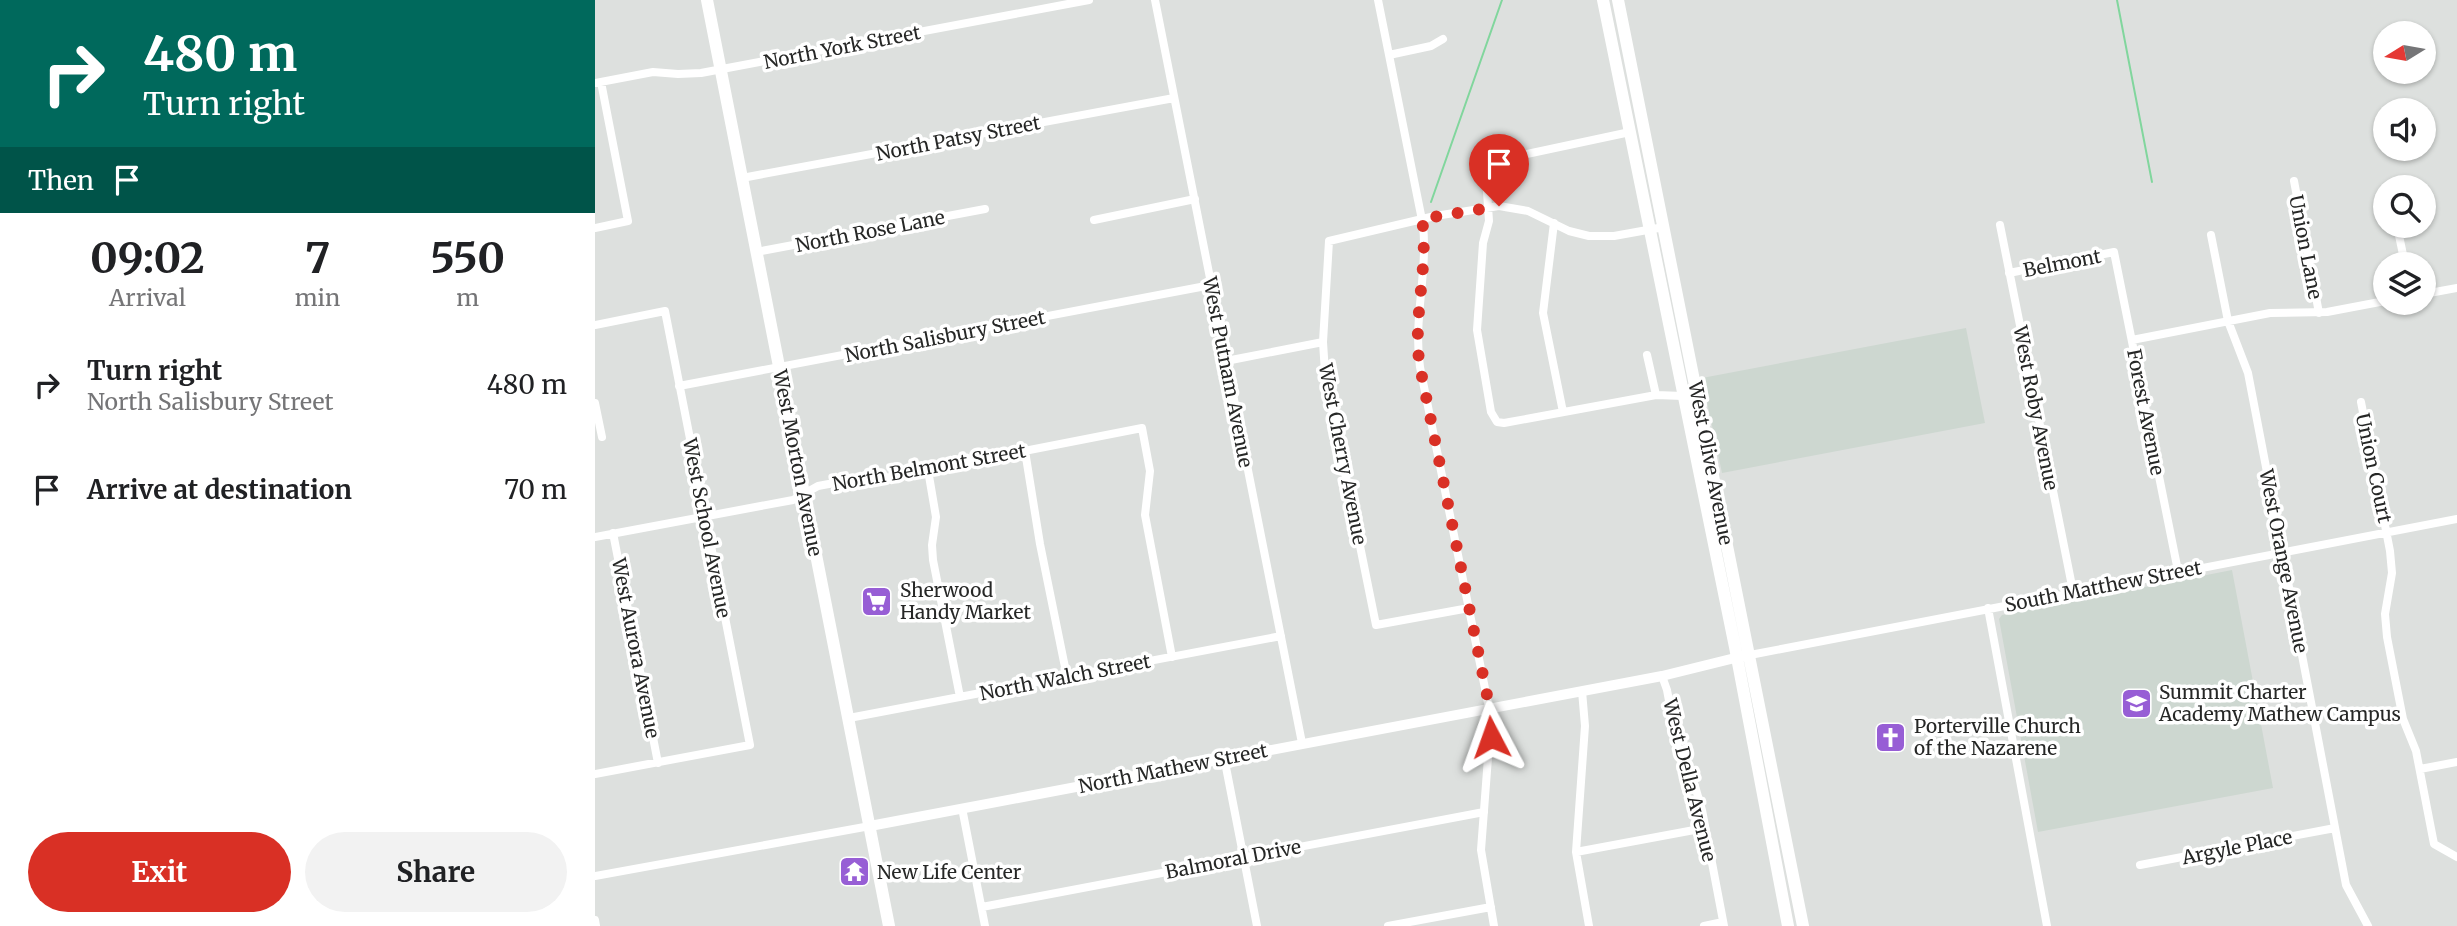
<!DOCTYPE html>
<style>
:root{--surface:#fff;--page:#f2f2f2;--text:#202124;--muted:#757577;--accent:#d93025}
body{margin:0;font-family:Merriweather,serif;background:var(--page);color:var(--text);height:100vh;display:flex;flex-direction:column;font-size:26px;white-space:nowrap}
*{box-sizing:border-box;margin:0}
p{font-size:23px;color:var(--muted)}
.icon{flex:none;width:38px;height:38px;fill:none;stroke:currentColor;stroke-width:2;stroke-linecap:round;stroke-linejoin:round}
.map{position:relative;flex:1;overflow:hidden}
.panel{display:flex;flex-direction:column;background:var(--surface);width:595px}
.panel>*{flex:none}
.top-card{background:#00695c;color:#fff;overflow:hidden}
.needle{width:46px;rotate:259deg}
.buttons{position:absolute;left:1778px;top:21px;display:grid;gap:14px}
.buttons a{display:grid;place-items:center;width:63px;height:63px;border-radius:50%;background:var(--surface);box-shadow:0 2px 5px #0004;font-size:35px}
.pin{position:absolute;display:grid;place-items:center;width:60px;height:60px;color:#fff;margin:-72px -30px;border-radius:50% 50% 50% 0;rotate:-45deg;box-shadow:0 0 7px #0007}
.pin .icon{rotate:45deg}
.me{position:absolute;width:77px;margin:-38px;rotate:356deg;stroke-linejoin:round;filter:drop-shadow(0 0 5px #0008)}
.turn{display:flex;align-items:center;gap:24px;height:147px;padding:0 28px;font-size:32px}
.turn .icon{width:91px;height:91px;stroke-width:2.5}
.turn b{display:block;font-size:49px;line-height:60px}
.then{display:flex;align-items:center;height:66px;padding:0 28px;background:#0003;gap:14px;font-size:26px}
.eta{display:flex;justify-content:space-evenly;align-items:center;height:119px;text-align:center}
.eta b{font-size:42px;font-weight:700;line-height:49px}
.primary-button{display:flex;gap:14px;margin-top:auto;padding:14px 28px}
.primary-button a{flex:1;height:80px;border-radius:42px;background:var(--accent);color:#fff;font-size:28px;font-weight:700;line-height:80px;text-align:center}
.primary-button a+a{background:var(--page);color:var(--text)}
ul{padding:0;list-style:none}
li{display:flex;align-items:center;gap:21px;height:105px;padding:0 28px}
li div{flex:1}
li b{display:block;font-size:26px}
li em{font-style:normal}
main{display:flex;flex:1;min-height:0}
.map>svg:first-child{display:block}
.built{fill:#cdd7d0}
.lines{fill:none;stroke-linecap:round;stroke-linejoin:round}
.stream{stroke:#81d69d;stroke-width:2}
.minor{stroke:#fff;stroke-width:8}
.tertiary{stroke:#fff;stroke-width:10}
.secondary{stroke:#fff;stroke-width:12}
.route{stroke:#d93025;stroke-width:12;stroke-dasharray:0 21.6}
.labels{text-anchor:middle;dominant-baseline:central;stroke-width:7;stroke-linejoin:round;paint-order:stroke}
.street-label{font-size:19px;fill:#262726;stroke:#fff}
.poi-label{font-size:19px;fill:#262726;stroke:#fff;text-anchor:start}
</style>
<main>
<section class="panel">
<div class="top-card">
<div class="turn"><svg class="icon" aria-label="right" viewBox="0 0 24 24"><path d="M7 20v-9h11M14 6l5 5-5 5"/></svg><div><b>480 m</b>Turn right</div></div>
<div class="then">Then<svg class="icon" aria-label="arrive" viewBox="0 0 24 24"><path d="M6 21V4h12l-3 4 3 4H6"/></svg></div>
</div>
<div class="eta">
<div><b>09:02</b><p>Arrival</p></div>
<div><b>7</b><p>min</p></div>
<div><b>550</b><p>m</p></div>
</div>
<ul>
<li><svg class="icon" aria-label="right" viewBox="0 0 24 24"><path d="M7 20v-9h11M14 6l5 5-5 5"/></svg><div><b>Turn right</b><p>North Salisbury Street</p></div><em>480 m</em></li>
<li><svg class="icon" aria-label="arrive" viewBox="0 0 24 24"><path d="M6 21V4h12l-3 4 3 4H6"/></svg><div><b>Arrive at destination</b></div><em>70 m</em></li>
</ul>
<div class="primary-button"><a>Exit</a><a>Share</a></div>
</section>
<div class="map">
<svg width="1862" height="926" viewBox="0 0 1862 926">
<rect width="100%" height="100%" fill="#dde0de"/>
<path class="built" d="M1371 328 1390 423 1127 473 1107 378Z
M1637 570 1678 788 1443 832 1404 619 1407 615Z"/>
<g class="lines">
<path class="stream" d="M1522 0 1557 182
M836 202 907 0"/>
<path class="minor" d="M560 0 707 743
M783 0 828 225C833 273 818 319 825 367L896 718 886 850 899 926
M794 55 836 46 848 39
M0 83 58 72 83 74 106 73 494 0
M1035 132 890 163 894 221 888 243 882 330 896 412 902 422 909 423 1061 395 1088 396
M147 178 579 98
M1699 181 1724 313
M499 220 600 199
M959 223 948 313 968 412
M1405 225 1478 591
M1802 226 1810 264
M0 228 33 221 6 82
M1616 235 1633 321 1653 373 1751 885 1773 926
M161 252 390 209
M1414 273 1519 252 1583 571
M1829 294 1862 288
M0 325 70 311 155 745 0 774
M1537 340 1675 313 1732 312 1790 301
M1052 355 1061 395
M631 361 728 342
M84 386 616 285
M1766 402 1795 551 1797 573 1790 614 1792 637 1808 719 1821 751 1839 844 1862 857
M0 403 7 437
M430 451 445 544 472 677
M333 470 341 517 337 545 338 560 365 697
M18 533 63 763
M0 537 198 500 223 486 266 478 296 477 547 428 555 471 550 515 577 657
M874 608 781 625 730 373 728 342 734 241 840 216 904 206 933 211 974 231 994 236H1019L1069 227
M1393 608 1452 926
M1155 655 1862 519
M1067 676 1072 690 1083 749 1100 786 1107 810 1129 926
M987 691 990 726 981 852 994 926
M254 718 686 636
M629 757 662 926
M1825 769 1862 762
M367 808 390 926
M981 852 1110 828
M1545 865 1740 828
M0 876 275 826
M387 907 889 812
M0 920 1 926
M793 926 896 907
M1109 926 1128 922"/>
<path class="tertiary" d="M275 826 1067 676 1148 656"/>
<path class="secondary" d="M112 0 294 926
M1008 0 1140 647 1193 926
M1023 0 1208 926"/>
</g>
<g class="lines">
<path class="route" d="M896 737V718L892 695 825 367C817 318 834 268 827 219L904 206"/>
</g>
<defs>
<symbol id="supermarket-square" viewBox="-11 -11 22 22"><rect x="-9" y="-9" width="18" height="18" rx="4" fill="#975ed5" stroke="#fff"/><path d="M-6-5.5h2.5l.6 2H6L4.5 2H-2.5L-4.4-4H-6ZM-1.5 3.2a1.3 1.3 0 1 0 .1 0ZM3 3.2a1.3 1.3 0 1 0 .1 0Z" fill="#fff"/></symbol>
<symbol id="school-square" viewBox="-11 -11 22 22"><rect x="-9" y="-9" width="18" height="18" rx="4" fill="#975ed5" stroke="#fff"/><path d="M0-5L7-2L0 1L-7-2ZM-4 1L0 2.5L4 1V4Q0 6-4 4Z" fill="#fff"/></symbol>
<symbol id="church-square" viewBox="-11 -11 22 22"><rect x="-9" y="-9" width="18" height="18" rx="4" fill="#975ed5" stroke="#fff"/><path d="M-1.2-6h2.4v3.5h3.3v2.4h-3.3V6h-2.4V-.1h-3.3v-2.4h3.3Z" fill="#fff"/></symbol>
<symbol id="temple-square" viewBox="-11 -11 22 22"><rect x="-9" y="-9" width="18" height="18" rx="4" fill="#975ed5" stroke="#fff"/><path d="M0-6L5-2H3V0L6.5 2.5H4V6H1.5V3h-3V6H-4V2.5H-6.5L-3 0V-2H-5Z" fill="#fff"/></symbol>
</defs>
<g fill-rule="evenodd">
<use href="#supermarket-square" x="264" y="584" width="35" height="35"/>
<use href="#school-square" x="1524" y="686" width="35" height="35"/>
<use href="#church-square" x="1278" y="720" width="35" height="35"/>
<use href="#temple-square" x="242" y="854" width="35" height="35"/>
</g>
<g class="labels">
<g class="street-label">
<text transform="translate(247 47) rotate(-11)">North York Street</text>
<text transform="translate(363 138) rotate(-11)">North Patsy Street</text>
<text transform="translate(275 231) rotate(-11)">North Rose Lane</text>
<text transform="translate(1711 247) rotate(79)">Union Lane</text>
<text transform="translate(1467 263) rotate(-11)">Belmont</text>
<text transform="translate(350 336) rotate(-11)">North Salisbury Street</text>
<text transform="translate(633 372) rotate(79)">West Putnam Avenue</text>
<text transform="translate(1441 408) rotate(79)">West Roby Avenue</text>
<text transform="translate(1551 412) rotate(79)">Forest Avenue</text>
<text transform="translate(748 454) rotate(79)">West Cherry Avenue</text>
<text transform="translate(203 463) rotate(79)">West Morton Avenue</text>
<text transform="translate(1116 463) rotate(79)">West Olive Avenue</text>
<text transform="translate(334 467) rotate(-10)">North Belmont Street</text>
<text transform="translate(1779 468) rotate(78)">Union Court</text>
<text transform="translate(112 528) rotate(79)">West School Avenue</text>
<text transform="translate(1689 561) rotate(79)">West Orange Avenue</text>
<text transform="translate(1508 586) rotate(-11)">South Matthew Street</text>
<text transform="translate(41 648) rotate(79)">West Aurora Avenue</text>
<text transform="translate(470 677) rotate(-11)">North Walch Street</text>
<text transform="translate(578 768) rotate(-11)">North Mathew Street</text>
<text transform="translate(1095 780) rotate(76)">West Della Avenue</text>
<text transform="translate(1642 847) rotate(-11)">Argyle Place</text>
<text transform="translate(638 859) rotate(-11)">Balmoral Drive</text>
</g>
<g class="poi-label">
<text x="305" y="590">Sherwood<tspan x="305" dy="22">Handy Market</tspan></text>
<text x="1564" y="692">Summit Charter<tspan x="1564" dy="22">Academy Mathew Campus</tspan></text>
<text x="1319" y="726">Porterville Church<tspan x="1319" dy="22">of the Nazarene</tspan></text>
<text x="282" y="872">New Life Center</text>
</g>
</g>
</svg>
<div class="buttons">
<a><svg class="needle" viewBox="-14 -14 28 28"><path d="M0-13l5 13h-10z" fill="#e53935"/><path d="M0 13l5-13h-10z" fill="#757577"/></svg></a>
<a><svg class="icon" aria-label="sound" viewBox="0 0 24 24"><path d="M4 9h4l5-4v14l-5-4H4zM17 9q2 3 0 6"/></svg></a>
<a><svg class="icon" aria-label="search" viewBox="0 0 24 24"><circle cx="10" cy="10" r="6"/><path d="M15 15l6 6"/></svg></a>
<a><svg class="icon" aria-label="layers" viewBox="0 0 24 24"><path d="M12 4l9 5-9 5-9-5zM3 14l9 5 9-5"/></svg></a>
</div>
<div class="pin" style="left:904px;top:206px;background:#d93025"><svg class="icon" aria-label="arrive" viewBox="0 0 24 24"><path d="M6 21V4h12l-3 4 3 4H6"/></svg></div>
<svg class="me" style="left:896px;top:737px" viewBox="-20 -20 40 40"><path d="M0-17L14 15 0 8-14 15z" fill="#d93025" stroke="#fff" stroke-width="4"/></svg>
</div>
</main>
